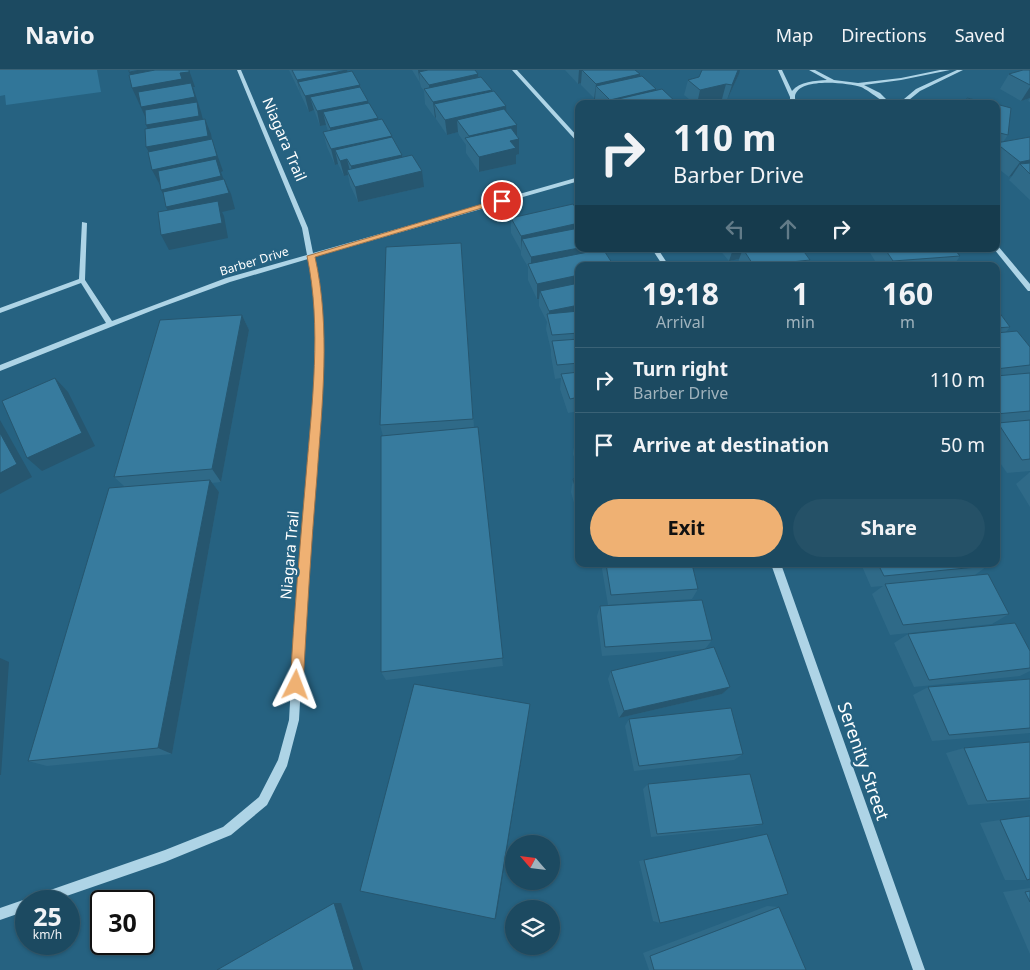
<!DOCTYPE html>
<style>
:root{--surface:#1c4a61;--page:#255167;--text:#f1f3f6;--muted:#a0b3bd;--line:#3a6276;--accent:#efb173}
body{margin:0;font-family:"Noto Sans",sans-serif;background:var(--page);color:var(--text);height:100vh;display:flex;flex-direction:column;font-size:19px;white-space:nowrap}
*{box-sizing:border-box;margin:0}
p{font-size:16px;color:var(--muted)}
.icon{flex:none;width:28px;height:28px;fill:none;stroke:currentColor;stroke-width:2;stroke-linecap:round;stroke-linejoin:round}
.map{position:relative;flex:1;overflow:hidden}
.side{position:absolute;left:575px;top:192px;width:425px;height:305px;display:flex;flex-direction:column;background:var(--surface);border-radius:10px;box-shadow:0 1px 4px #0004,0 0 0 1px var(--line)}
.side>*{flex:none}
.guide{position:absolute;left:575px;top:30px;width:425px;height:152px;border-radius:10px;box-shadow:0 1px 4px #0004,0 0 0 1px var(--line);background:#1c4a61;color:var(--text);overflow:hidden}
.needle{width:32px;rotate:298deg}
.fabs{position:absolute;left:505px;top:765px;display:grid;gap:10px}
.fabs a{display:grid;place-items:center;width:55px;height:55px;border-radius:50%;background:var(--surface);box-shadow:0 1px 4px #0004,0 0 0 1px var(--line);font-size:25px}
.speed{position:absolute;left:15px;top:820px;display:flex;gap:10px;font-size:25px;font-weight:700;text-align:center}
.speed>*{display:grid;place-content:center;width:65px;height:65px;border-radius:50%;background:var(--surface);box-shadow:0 1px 4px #0004,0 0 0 1px var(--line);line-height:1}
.speed small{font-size:12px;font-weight:400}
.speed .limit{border:2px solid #111;border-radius:8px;background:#fff;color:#111}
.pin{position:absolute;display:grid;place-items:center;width:42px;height:42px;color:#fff;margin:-21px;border:2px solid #fff;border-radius:50%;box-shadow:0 1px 5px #0007}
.me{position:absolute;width:55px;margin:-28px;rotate:3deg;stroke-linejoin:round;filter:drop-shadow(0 0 4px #0008)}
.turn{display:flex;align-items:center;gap:18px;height:105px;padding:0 15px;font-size:22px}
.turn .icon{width:65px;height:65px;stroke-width:2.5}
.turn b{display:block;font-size:35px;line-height:42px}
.lanes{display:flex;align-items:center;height:48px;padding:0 15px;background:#0003;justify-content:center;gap:25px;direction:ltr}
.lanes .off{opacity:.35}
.eta{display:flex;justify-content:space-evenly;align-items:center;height:85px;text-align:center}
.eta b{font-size:30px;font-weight:700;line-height:35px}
.primary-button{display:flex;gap:10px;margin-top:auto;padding:10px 15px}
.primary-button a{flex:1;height:58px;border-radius:30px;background:var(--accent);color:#111;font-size:20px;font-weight:700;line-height:58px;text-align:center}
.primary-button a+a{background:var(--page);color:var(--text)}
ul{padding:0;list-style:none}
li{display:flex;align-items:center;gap:15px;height:65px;padding:0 15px;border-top:1px solid var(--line)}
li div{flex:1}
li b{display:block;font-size:19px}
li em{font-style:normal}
header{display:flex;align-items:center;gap:30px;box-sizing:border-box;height:70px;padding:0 25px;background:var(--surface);border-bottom:1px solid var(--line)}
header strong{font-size:24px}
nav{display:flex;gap:28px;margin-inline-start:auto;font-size:18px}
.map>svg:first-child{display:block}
.green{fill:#317699}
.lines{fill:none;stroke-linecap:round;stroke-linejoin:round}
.minor{fill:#aed4e6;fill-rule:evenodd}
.wall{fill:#2f6a88}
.shaded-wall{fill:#26566f}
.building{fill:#377b9e;stroke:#26566f}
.route{fill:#efb173;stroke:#9b734b}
.labels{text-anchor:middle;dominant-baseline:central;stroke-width:5;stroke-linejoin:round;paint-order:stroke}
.far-street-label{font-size:12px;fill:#fff;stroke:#266281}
.street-label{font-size:15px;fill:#fff;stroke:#266281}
.near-street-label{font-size:18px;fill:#fff;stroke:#266281}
</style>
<header>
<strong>Navio</strong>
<nav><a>Map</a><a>Directions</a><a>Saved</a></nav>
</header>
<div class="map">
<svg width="1030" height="900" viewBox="0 0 1030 900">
<rect width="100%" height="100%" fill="#266281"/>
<path class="green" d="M0 0H97L101 22 6 35 5 25 0 26Z"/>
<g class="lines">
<path class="minor" d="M237 0H241L308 158 313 183 579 107V111L314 187 320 216 323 269 321 344 306 527 299 650 287 696 267 735 231 765 165 792 52 831H26V841L0 850V838L26 829 30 831 32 827 36 825 165 780 223 757 259 727 278 690 289 650 296 527 313 344 315 269 314 216 308 189 230 212 156 239 0 301V295L106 253 81 213 0 243V238L79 209 82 152 87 153 85 210 112 251 226 208 307 185 302 158Z
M512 0H517L579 68V74Z
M778 0H782L792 21C800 11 815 11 827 10L809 0H815L834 10 858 13 901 8 940 0H950L901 10 864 15 880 23 891 34C884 34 870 21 861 17 848 13 799 7 795 26 795 28 795 31 796 34H790V27Z
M957 0H963L920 21 904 34H898L916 19Z
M996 175 998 176 1030 214V221H1028L994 179H996Z
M652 179H658L669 196H663Z
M771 494H781L925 900H913Z"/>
</g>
<path class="wall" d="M289 0H346L347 2 360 15 368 33 378 50 392 66 393 68 402 85 403 87 424 117 358 132 350 115 348 105 344 106 338 94 335 95 327 77 323 62 328 61 326 55 320 56 314 40 309 42Z
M412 0H475L479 8 492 20V22L506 36V42L517 55V65L519 69V84L516 85V94L479 102 466 83V75L459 65 458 62 447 65 436 49V47L435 48 425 34 424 21 421 17 420 13Z
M565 0H635L640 6 656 19V21L678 34H597L594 31 595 29 581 15V13L578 14Z
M1030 0V32L1028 31 1030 28 1021 31 1000 19 1009 4Z
M739 4 727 30 722 29 703 34H695L684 25 688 10 699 7Z
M996 34 1008 65 1003 72 1030 67V130L1009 110 1012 106 1009 107 996 97Z
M511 148 579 179H598V180L579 196V341L568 343 560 319 561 308 555 309 551 286V280L546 259 547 252 539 236V229H537L528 210V197L521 185V181L511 163Z
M461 173 474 357 503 596 386 610 381 602 383 366 380 355Z
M719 179H802L810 190 807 196H739L738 194 739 189 729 191Z
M870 179H954L960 186 954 195 966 196H878L869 181Z
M996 238 1010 257 1005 263 1030 277V401L1007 403 996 387Z
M242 245 249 260 221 412 212 413 219 422 172 684 47 696 28 691 124 416 114 407Z
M575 370H579V402L573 384Z
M1030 402V437L1016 414Z
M579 408V451L571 422 573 409Z
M604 494H692L698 519 692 529 608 535 602 499Z
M861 494H986L987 496 975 505 1009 544 992 554 890 565 872 524 883 516 871 517Z
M600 536 712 570 705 579 730 617 722 624 619 648 608 609 611 601 705 579 602 586 597 546Z
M908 564 1030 581V601L1020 606 914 617 894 573Z
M1030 609V663L932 671 913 625 928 617Z
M629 649 743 684 734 690 634 701 625 656Z
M1030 672V730L968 735 946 683 964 678Z
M648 714 763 754 753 757 651 767 643 719Z
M1000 750 1027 810H1005L980 753Z
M767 764 660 853 653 851 639 791Z
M1030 818V884L1003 822Z
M767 836 779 837 806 900H649L643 883Z"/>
<path class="shaded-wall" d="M141 0H189L195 17H193L201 42 206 62 154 71 146 55 148 53 132 18 136 17 129 2Z
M347 0 350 15 298 12 301 25 297 10Z
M418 0H465L419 2 420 13Z
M579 0H582L581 13 578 14Z
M738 0H740L739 4 727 30 732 15Z
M478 4 479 19 430 28 429 15Z
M640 4 638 19 596 16 595 29H594L596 14Z
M726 14 722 29 703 34H697L700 20Z
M360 15 363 30 310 27 314 40 309 42 305 26Z
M1030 17V28L1021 31Z
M656 19 654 34 614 30V34H609L610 30Z
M492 20V35L434 34 436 47 435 48 433 32Z
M368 31 371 46 323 42 326 55 320 56 317 41Z
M506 36 507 52 457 50 458 62 447 65 445 50Z
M378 48 380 63 333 73 330 58Z
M205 49 211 64 212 70 223 101 221 102 228 122 169 135 161 120 220 102 160 115 152 100 154 92 146 77Z
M517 55V69H519V84L516 85V94L479 102V87L469 74V66Z
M392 66 395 81 347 89 351 105 347 100 348 105 344 106 340 91 335 80 338 94 335 95 331 79Z
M402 85 405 100 354 112 351 96Z
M1030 90V103L1020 94 1012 106 1009 107 1020 92Z
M422 101 424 117 358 132 355 117Z
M224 109 231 124 235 139 222 142 224 146 228 168 169 180 161 165 174 153 166 137Z
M579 153V168L522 169 521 181V166Z
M579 178V179H598L597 189 531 200V187Z
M733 179H743L739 189 729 191Z
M579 205V220L540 221 539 229H537V214Z
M579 235V249L549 252V241Z
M242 245 249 260 221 412 212 399Z
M55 308 68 322 95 376 42 401 27 388Z
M0 350 32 407 0 424Z
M210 410 219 422 172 684 158 678Z
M0 588 9 592 1 705H0Z
M730 617 722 624 619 648 624 641Z
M530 634 496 848 495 849Z
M334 833H341L363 900H354Z"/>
<path class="building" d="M129 0H141L129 2Z
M155 0H189V2L180 3 182 9 132 18 129 5Z
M292 0H347L297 10Z
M428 0H475L478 4 429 15 419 2Z
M582 0H635L640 4 596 14Z
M702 0H738L732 15 726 14 700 20 688 10 699 7Z
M1023 0H1030V15L1009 4Z
M352 1 360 15 305 26 298 12Z
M642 6 656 19 610 30 596 16Z
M481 7 492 20 433 32 424 19Z
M191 13 195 27 141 37 138 22Z
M360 17 368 31 317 41 310 27Z
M662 19 678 34H618L614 30Z
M494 21 506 36 445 50 434 34Z
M967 28 993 34H966Z
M197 32 199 46 146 55 145 40Z
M369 33 378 48 330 58 323 42Z
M996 34 1011 38 1008 65 996 62Z
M504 39 517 55 469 66 457 50Z
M205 49 208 66 146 77 145 59Z
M382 49 392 66 331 79 323 62Z
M511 58 519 69 510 71 516 78 479 87 465 68Z
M392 67 402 85 351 96 347 89 340 91 335 80Z
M1030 67V90L1020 92 996 73Z
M212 69 217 86 152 100 148 82Z
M412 85 422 101 355 117 347 100Z
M216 89 221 106 161 120 158 101Z
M1030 93V104L1020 94Z
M224 109 229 123 166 137 163 122Z
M218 131 222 153 161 165 158 142Z
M573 134 579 142V153L521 166 511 148Z
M579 158V178L531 187 522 169Z
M461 173 473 349 380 355 386 177Z
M603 179 614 196H579V205L537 214 528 194Z
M743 179H802L810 190 754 196Z
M885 179H954L960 186 893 191Z
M965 194 966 196H929Z
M579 213V235L549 241 540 221Z
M996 238 1010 257 996 258Z
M579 241V263L552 265 547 244Z
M242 245 212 399 114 407 160 250Z
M1017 261 1030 277V295L996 299V263Z
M579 269V293L557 295 552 271Z
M579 302V327L570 329 561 304Z
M1030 303V341L996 344V306Z
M55 308 82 363 27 388 2 331Z
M1030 350V389L1022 390 998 353Z
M478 357 503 588 381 602V366Z
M0 363 17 394 0 403Z
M575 370H579V383Z
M579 408V431L573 409Z
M210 410 158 678 28 691 109 418Z
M606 494H692L698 519 611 525Z
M878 494H986L987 496 884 506Z
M988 504 1009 544 903 555 885 514Z
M702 530 712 570 605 577 600 536Z
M1015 553 1030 581V598L929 610 908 564Z
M714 577 730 617 624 641 611 601Z
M1030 609V658L949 665 928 617Z
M414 614 530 634 495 849 360 821Z
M731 638 743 684 639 696 629 649Z
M1030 672V728L987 731 964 678Z
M750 704 763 754 657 764 648 714Z
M1030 746V809L1027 810 1000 750Z
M767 764 788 824 660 853 644 790Z
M1030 821V832L1025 822Z
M334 833 354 900H217Z
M779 837 806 900H654L650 886Z"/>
<path class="route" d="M499 129 506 131 315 187C331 258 322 334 317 406 311 476 307 545 303 615L301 619 296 621 292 619 290 615C294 545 300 475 306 406 312 333 322 257 307 186Z"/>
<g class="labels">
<g class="far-street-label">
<text transform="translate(254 191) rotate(-17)">Barber Drive</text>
</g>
<g class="street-label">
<text transform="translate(285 69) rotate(67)">Niagara Trail</text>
<text transform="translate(289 485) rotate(-85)">Niagara Trail</text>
</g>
<g class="near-street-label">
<text transform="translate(864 691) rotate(71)">Serenity Street</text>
</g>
</g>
</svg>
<div class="fabs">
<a><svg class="needle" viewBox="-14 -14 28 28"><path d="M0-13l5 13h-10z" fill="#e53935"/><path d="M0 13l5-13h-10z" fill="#a0b3bd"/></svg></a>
<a><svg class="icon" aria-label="layers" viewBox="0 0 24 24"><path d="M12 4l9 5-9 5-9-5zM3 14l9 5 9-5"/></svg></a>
</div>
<div class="speed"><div>25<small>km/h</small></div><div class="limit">30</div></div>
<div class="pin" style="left:502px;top:131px;background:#d93025"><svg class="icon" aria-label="arrive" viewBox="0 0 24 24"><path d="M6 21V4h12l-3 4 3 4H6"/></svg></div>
<svg class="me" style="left:296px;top:615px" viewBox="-20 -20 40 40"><path d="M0-17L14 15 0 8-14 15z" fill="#efb173" stroke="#fff" stroke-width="4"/></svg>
<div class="guide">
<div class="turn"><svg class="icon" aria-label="right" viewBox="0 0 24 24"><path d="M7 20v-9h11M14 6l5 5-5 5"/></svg><div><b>110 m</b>Barber Drive</div></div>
<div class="lanes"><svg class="icon off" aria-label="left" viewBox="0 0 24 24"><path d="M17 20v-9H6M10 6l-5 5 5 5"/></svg><svg class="icon off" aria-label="ahead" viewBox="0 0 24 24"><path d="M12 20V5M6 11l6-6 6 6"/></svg><svg class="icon" aria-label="right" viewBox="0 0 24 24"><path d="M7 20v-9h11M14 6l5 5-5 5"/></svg></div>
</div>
<section class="side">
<div class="eta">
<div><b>19:18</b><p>Arrival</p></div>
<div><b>1</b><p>min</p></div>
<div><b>160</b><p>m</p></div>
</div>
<ul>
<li><svg class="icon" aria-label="right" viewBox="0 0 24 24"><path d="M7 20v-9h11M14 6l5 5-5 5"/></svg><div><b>Turn right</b><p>Barber Drive</p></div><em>110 m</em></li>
<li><svg class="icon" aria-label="arrive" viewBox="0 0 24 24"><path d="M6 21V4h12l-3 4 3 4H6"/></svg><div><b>Arrive at destination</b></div><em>50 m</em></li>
</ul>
<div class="primary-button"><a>Exit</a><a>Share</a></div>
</section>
</div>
